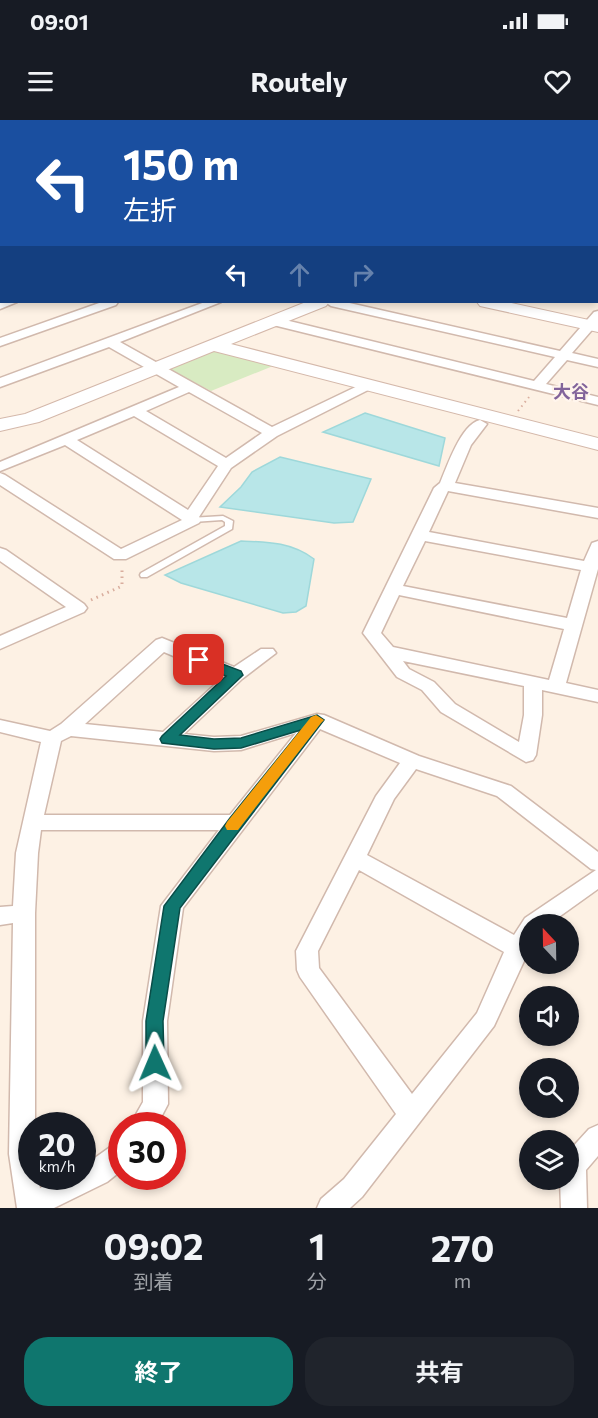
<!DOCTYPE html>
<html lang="ja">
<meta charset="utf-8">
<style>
:root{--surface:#171b24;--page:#20242c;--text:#f1f3f6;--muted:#9ea1a6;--accent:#0f766e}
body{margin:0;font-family:Commissioner,"Noto Sans JP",sans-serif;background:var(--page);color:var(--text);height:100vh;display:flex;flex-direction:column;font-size:22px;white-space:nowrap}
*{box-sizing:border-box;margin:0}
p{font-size:20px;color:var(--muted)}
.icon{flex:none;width:33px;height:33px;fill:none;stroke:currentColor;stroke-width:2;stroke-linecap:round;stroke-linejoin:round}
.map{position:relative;height:1088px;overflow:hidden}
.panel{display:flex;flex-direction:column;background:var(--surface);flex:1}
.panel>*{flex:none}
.top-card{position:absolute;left:0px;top:0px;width:598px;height:183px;box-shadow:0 3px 9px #0003;background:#1a4fa0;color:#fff;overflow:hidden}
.needle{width:39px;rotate:338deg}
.fabs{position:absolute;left:519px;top:794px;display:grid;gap:12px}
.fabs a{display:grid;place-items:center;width:60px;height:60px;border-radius:50%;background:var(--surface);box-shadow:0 3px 9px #0003;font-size:30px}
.speed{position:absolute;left:18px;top:992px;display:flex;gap:12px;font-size:30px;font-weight:700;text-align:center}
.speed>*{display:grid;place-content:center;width:78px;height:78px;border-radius:50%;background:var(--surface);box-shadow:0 3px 9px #0003;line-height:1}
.speed small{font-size:15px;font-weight:400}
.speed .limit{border:9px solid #d22;background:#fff;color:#111}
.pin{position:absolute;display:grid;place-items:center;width:51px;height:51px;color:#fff;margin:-26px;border-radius:12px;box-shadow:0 3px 9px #0006}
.me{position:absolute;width:66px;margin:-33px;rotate:359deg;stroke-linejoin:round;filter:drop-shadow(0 0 4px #0008)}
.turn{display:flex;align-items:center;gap:21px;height:126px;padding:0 24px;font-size:27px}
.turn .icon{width:78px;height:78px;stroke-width:2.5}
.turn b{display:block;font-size:42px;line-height:51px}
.lanes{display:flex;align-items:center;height:57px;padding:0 24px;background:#0003;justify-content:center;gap:30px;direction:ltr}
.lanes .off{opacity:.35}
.eta{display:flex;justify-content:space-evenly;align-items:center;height:102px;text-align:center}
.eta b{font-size:36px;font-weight:700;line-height:42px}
.action{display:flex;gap:12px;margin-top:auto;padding:12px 24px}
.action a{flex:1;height:69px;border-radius:24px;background:var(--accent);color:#fff;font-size:24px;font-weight:700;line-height:69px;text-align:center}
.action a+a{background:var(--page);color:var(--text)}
.status{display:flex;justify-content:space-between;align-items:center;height:42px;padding:0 30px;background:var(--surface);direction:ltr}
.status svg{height:16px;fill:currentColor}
header{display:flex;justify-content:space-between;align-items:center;height:78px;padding:0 24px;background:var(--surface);font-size:27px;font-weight:700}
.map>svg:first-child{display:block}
.green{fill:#d8ebc2}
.water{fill:#b8e6e8;stroke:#9ed8da;stroke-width:1.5}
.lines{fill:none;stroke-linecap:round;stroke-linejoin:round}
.stream{stroke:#9ed8da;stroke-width:3}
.lane-casing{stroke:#d1b9ad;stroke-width:3}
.street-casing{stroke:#d1b9ad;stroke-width:3}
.secondary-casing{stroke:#d4b8aa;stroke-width:2}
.path-far1{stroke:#d9ae9e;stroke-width:2;stroke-dasharray:1.5 4;stroke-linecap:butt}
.path{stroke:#d9ae9e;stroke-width:3;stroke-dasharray:1.5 4.5;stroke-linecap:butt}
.lane{fill:#fff;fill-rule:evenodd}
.street{fill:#fff;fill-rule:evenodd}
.secondary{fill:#fff;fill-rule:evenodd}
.route{fill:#0f766e;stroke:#0a4d48;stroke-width:1.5}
.slow{fill:#f59e0b}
.labels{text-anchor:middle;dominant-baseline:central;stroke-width:4.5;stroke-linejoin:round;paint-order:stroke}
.far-quarter-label{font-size:18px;font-weight:bold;fill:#82649b;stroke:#fff5ec}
</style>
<div class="status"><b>09:01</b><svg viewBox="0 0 49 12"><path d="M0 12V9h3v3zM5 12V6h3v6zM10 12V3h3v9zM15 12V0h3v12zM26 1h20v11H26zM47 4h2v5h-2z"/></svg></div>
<header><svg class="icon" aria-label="menu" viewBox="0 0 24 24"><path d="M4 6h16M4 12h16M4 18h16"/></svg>Routely<svg class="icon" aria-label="heart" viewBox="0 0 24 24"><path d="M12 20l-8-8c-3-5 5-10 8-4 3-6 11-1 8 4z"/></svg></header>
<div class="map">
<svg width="598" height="1088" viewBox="0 0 598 1088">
<rect width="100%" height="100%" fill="#fdf1e4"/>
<path class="green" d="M216 230 273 246 211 271 169 249Z"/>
<path class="water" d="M365 293 445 318 439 346 323 312Z
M280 337 371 359 353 402 334 403 220 387 241 367 252 352Z
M241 421C268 422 291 422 314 439L306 486 296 492 283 493 181 463 165 455Z"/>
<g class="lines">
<path class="stream" d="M310 0 313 2"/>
<defs>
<path id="lane" d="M223 396 233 401 232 409 147 457H141L140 455 141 453 225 406V402L222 400 193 402H190L189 400 190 398Z"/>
<path id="street" d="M0 20H2V26H0Z
M0 35H2V41H0Z
M0 56H2V62H0Z
M597 171 598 172V180L597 179Z
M0 181 17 182 0 189Z
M102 182H118L116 185 0 226V218Z
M205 182H221L120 222 272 307 366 262 371 261 378 265 277 316 231 348 199 397 201 400 199 403 126 439H114L0 365V353L5 355 121 429 182 400 65 325 0 351V342L179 267 109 227 0 267V258ZM189 272 262 313 226 338 146 291ZM134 296 218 346 188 390 77 320Z
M325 182H345L560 231 594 192 598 191V203L572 233 598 239V247L567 240 546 264 598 277V285L269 204 267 201 273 197 534 261 555 237 331 186Z
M480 300 487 304 471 325 455 363 598 388V398L448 371 429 412 584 441 592 423 598 421V449L566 563 598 570V582L542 570V595L536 635 533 640 526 642 441 592 422 570 397 557 363 513 434 368 440 363C447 347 461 304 480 300ZM425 421 581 450 567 498 403 466ZM399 475 564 509 549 560 393 527 381 513ZM403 541 524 566V595L519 622 455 584 434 562 409 549Z
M0 428 6 430 84 484 87 488 84 492 0 529V516L66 487 0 441Z
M162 518 234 547 261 529H273L276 533 242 559 184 614 214 617 241 616 317 594 324 595 419 636 511 666 598 732V769L549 804H530V828L494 906 362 1077 350 1088H317L321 1079 344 1059 396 994 300 857 297 850 296 831 376 676 400 643 320 609 183 788 167 901 168 984 157 1005H130L143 982V901L161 786 219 710H41L38 733 35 793V1005H32V1056H38L40 1068 65 1056H82V1047L113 1025 122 1021V1050L107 1062 54 1088H17L9 1034 13 803 0 805V787L13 786 16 733 41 622 0 612V600L50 611 61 604 156 520ZM164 532 223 557 163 612 85 604ZM296 613 230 695H44L61 621 71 616 214 631 241 630ZM416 649 497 676 591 749 596 750 525 798 514 815 367 735 394 679ZM359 750 504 832 477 893 412 974 319 848 318 831Z
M598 1005V1036L586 1050 587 1088H561L560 1059H568V1032L589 1009Z"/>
<path id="secondary" d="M179 0H193L178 2Z
M546 0H566L567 2H547Z
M597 5H598V13H597Z
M0 72H2V80H0Z
M2 96V106L0 107V97Z
M2 118V128L0 129V119Z
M306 182H329L326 186 231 224 598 318V330L214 231 39 302 0 311V299L25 294Z
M477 182H507L598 202V212L480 186Z"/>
</defs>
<use href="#lane" class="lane-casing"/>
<use href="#street" class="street-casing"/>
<use href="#secondary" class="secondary-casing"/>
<path class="path-far1" d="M518 291 529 277"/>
<path class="path" d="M91 480 122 466V446"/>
<use href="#lane" class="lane"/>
<use href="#street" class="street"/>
<use href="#secondary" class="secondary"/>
</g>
<path class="route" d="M199 535 241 551 243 555 180 615 214 619 241 618 317 595 324 600 180 788 163 901 164 943 161 948 155 951 148 948 146 943V901L164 786 230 698 301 610 241 628 214 629 162 623 160 619 162 616 226 556 194 543 192 540Z"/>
<path class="slow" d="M316 595 324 600 321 603 238 710H227L225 706 227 702 311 597Z"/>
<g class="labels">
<g class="far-quarter-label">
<text x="571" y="271">大谷</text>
</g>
</g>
</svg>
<div class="fabs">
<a><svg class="needle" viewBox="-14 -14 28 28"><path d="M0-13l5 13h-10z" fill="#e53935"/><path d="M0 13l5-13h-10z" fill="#9ea1a6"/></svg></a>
<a><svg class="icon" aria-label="sound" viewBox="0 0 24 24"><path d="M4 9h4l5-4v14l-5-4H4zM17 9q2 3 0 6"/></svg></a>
<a><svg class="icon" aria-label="search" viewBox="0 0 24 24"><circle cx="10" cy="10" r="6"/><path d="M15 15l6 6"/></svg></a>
<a><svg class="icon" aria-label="layers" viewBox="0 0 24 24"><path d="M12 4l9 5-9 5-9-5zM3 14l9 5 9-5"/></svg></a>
</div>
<div class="speed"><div>20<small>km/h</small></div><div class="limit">30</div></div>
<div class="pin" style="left:199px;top:540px;background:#d93025"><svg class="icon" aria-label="arrive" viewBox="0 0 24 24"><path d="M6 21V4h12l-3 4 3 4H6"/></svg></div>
<svg class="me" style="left:155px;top:943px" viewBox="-20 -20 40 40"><path d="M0-17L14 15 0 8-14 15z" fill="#0f766e" stroke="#fff" stroke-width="4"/></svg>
<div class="top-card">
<div class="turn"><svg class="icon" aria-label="left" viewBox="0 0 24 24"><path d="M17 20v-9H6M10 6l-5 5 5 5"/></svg><div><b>150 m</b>左折</div></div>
<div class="lanes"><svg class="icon" aria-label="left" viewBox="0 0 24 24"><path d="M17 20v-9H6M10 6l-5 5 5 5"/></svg><svg class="icon off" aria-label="ahead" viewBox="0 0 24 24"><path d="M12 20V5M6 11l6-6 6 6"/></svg><svg class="icon off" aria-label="right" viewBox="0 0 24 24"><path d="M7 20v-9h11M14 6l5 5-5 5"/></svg></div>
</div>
</div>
<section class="panel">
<div class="eta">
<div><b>09:02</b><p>到着</p></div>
<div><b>1</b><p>分</p></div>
<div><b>270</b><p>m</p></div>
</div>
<div class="action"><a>終了</a><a>共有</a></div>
</section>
